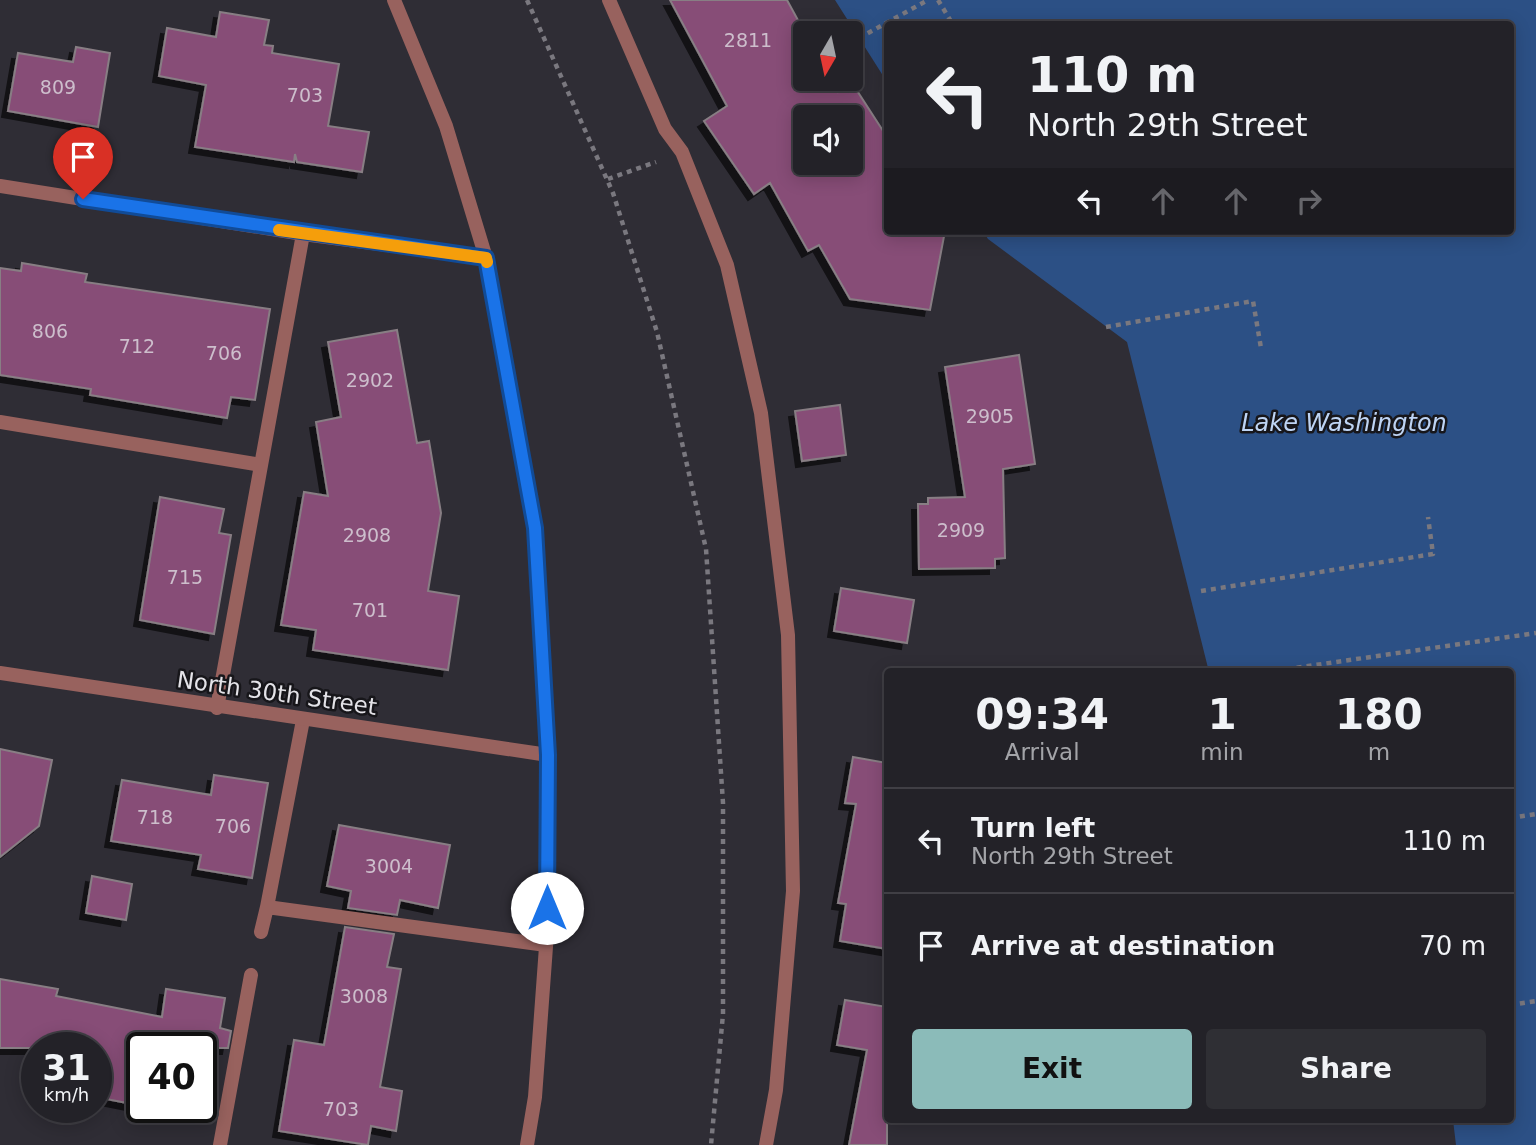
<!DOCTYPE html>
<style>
:root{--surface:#232228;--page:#2f2f34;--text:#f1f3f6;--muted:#a3a4a8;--line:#403f45;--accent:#8bbbb9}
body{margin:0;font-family:"DejaVu Sans",sans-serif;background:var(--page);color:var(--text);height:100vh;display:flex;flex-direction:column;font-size:26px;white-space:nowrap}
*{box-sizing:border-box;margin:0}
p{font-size:23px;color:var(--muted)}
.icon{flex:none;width:38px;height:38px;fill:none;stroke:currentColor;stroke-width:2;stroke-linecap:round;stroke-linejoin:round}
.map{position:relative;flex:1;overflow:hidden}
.panel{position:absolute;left:884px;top:668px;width:630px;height:455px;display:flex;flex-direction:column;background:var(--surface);border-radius:7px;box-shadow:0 4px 18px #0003,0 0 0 2px var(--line)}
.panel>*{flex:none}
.top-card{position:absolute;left:884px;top:21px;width:630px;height:214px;border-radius:7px;box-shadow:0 4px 18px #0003,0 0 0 2px var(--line);background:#232228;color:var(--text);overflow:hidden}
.needle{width:46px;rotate:189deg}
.controls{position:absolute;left:793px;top:21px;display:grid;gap:14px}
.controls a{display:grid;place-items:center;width:70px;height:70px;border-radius:7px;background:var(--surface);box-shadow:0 4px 18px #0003,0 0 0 2px var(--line);font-size:35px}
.speed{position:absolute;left:21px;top:1032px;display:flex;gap:14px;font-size:35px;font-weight:700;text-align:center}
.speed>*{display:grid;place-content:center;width:91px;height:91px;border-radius:50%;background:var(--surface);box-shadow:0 4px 18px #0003,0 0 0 2px var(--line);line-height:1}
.speed small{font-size:18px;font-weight:400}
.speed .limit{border:4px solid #111;border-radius:10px;background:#fff;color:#111}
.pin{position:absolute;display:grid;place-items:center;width:60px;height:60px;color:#fff;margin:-72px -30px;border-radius:50% 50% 50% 0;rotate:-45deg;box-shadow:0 0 7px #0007}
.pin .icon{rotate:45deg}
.me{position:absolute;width:77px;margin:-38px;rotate:0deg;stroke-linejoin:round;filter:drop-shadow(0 0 5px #0008)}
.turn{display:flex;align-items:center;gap:24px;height:147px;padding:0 28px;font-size:32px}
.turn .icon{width:91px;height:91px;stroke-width:2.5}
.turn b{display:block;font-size:49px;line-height:60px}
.lanes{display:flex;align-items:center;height:66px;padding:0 28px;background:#0003;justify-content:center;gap:35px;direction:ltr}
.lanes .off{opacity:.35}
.eta{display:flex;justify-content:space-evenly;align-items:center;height:119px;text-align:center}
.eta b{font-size:42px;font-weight:700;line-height:49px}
.cta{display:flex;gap:14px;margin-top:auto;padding:14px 28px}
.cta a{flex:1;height:80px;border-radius:7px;background:var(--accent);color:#111;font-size:28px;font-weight:700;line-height:80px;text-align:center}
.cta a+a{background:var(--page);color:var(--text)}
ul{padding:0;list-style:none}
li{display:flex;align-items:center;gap:21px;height:105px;padding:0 28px;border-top:2px solid var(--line)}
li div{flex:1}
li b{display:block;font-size:26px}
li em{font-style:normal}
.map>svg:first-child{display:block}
.water{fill:#2c5085}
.building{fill:#874d77;stroke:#887e84;stroke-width:2;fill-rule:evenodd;filter:url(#shadow)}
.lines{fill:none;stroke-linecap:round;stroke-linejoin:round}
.path{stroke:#7a787f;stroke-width:4.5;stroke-dasharray:5 5;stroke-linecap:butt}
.service{stroke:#98625e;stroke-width:14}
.minor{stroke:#98625e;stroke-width:14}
.tertiary{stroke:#98625e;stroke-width:14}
.route-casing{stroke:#114b97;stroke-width:18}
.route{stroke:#1a73e8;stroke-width:12}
.slow{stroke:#f59e0b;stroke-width:12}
.labels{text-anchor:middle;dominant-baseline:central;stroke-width:5;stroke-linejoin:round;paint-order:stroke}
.number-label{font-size:19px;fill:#cdbecc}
.street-label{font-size:23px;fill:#e4e3e8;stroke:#17161a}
.water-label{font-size:24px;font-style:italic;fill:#bed4f4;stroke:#17161a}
</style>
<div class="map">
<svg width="1536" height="1145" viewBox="0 0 1536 1145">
<defs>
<filter id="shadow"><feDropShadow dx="-6" dy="6" stdDeviation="0" flood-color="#0009"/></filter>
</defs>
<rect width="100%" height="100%" fill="#2f2d35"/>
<path class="water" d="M835 0H1536V1145H1456L1453 1120H1510V672H1209L1127 342 988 239 983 231H1510V24H887V82Z"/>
<path class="building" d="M670 0H787L805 33V79H830L838 92 852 83 887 137V231H945L930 310 850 299 819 245 808 251 770 183 754 194 704 121 727 106ZM805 117H850V163H805Z
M220 12 269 20 264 45 273 46 272 53 339 64 328 126 369 132 362 172 297 162 295 154 294 162 195 147 206 85 159 76 167 28 216 37Z
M76 47 110 53 98 127 8 111 18 53 73 62Z
M22 263 87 274 85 282 270 309 255 400 231 397 227 418 90 395 91 389 0 375V268L21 271Z
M397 330 417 443 429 441 441 513 428 591 459 596 448 670 313 650 316 630 281 625 304 492 328 496 316 422 341 417 328 342Z
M1019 355 1035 464 1003 469 1005 558 995 559V568L919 569 918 504H928V498L965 497 945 367Z
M840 405 846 455 802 461 795 411Z
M160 497 224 509 219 533 231 535 214 634 140 620Z
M841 588 914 600 907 643 834 631Z
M0 749 52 760 39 826 0 857Z
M853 757 887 763V949L840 941 846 904 838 903 856 804 845 803Z
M214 775 268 783 252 878 198 869 201 855 111 841 122 780 211 795Z
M339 825 450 845 438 908 400 900 397 915 348 908 351 891 327 886Z
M92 876 132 884 126 920 86 913Z
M345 927 394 934 387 967 401 969 380 1087 402 1091 396 1131 371 1126 368 1145 279 1131 294 1040 324 1045Z
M0 979 58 989 56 996 162 1017 166 989 225 998 220 1028 231 1031 228 1048H142L132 1104 96 1097V1048H0Z
M845 1000 887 1007V1145H849L867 1050 837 1045Z"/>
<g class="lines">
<path class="path" d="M527 0 613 193 657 332 706 549 723 803V1014L711 1145
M938 0 952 23
M859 38 928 0
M608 179 656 162
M1106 327 1253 301 1261 348
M1201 591 1433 554 1428 517
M1267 672 1536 633
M1510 818 1536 814
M1510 1005 1536 1001"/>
<path class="service" d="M0 422 261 465
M217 708 303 234
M303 720 267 907 546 945
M261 932 267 907
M220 1145 251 975"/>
<path class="minor" d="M609 0 665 129 682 152 727 265 761 413 788 635 793 891 776 1090 766 1145
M0 186 303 234 486 258"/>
<path class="tertiary" d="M394 0 446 126 486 258 535 528 548 755 547 933 535 1097 527 1145
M0 673 548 755"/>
</g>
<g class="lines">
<defs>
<path id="route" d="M83 199 486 258 535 528 548 755 547 908"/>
</defs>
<use href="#route" class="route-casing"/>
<use href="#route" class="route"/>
<path class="slow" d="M279 230 486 258 487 262"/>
</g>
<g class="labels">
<g class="number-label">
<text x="748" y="40">2811</text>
<text x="58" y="87">809</text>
<text x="305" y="95">703</text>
<text x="50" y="331">806</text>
<text x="137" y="346">712</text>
<text x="224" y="353">706</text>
<text x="370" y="380">2902</text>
<text x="990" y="416">2905</text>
<text x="961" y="530">2909</text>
<text x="367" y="535">2908</text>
<text x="185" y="577">715</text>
<text x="370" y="610">701</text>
<text x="155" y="817">718</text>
<text x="233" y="826">706</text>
<text x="389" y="866">3004</text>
<text x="364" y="996">3008</text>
<text x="341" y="1109">703</text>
</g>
<g class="street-label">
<text transform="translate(277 693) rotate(8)">North 30th Street</text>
</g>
<g class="water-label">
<text x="1344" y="423">Lake Washington</text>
</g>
</g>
</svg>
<div class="controls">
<a><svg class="needle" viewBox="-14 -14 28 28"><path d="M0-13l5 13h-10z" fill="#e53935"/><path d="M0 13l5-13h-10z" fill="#a3a4a8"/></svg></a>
<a><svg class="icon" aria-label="sound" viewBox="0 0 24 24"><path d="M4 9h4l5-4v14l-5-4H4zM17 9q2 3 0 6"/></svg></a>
</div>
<div class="speed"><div>31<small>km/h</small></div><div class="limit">40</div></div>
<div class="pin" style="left:83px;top:199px;background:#d93025"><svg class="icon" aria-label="arrive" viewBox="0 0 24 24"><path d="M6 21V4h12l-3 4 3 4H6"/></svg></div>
<svg class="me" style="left:547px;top:908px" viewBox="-20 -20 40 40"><circle r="19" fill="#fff"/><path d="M0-13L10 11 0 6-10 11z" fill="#1a73e8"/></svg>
<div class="top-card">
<div class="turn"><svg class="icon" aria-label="left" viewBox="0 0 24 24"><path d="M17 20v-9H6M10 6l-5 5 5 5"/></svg><div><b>110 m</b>North 29th Street</div></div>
<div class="lanes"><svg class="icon" aria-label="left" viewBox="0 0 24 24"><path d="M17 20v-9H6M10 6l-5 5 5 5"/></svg><svg class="icon off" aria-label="ahead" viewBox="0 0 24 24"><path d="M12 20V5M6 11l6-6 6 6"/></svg><svg class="icon off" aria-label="ahead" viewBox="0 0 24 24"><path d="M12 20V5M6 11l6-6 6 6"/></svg><svg class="icon off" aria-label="right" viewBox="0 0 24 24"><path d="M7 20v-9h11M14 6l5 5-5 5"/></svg></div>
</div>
<section class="panel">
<div class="eta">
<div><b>09:34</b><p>Arrival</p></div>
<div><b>1</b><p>min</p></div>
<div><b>180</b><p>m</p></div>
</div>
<ul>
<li><svg class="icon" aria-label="left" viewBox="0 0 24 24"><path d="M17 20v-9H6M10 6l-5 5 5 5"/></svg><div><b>Turn left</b><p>North 29th Street</p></div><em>110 m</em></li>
<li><svg class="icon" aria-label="arrive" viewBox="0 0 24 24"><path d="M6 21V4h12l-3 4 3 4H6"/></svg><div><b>Arrive at destination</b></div><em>70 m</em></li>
</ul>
<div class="cta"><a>Exit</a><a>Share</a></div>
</section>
</div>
